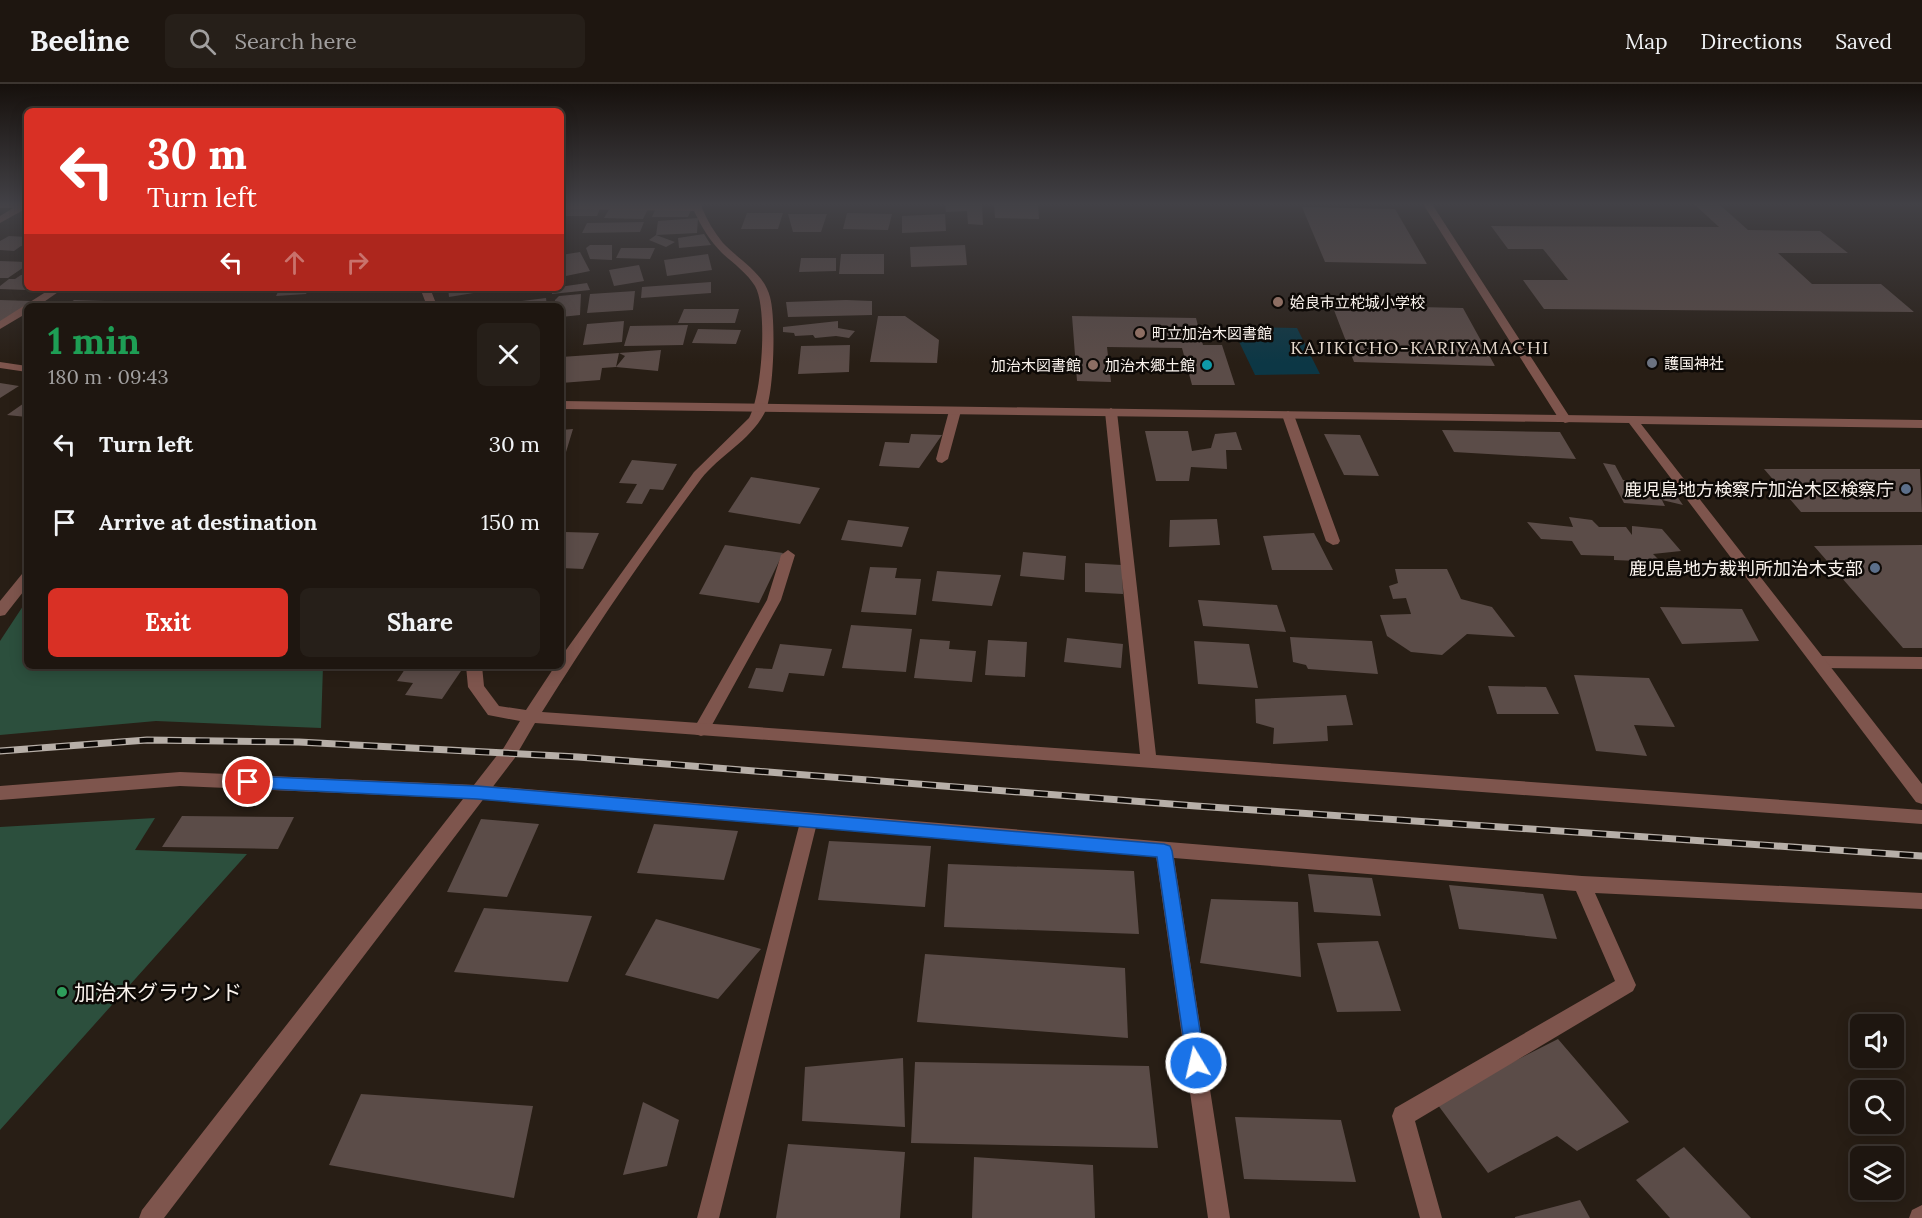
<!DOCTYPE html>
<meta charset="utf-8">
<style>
:root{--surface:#1e1610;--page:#261f19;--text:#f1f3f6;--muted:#a19f9f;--line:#3c3530;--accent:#d93025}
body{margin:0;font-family:Lora,"Noto Sans JP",serif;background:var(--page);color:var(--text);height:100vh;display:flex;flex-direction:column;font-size:22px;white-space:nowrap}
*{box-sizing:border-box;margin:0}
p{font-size:20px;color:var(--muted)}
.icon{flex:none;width:33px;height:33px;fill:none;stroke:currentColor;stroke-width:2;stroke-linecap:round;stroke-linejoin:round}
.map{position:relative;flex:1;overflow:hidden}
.panel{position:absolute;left:24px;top:219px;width:540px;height:366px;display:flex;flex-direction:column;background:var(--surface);border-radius:9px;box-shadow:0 3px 15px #0003,0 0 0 2px var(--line)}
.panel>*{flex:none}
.guide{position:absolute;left:24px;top:24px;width:540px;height:183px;border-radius:9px;box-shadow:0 3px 15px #0003,0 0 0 2px var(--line);background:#d93025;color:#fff;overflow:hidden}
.tools{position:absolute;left:1850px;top:930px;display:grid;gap:12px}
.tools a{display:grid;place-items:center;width:54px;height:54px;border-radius:9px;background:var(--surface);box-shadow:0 3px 15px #0003,0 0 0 2px var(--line);font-size:30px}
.pin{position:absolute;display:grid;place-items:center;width:51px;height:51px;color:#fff;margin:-26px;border:3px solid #fff;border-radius:50%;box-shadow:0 2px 6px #0007}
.me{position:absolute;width:66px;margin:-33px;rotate:351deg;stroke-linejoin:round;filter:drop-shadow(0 0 4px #0008)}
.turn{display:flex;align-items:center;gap:21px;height:126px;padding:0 24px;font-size:27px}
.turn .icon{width:78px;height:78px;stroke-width:2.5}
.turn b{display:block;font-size:42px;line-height:51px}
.lanes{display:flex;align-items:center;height:57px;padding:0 24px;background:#0003;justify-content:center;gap:30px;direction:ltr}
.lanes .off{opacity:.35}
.round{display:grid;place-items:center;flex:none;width:63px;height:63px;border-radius:9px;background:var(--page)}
.overview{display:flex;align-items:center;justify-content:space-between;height:102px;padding:0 24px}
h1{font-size:36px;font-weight:700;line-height:45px;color:#1e9e55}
.button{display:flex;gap:12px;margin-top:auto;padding:12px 24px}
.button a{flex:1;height:69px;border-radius:9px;background:var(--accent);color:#fff;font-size:24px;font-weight:700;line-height:69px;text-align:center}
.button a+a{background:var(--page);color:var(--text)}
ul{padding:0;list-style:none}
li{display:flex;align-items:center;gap:18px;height:78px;padding:0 24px}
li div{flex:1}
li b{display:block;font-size:22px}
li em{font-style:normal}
header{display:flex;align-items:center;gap:36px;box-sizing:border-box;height:84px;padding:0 30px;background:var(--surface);border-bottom:2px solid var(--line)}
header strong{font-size:28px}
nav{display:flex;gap:33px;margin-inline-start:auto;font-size:21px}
.search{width:420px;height:54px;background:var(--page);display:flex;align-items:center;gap:15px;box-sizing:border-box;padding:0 21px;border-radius:9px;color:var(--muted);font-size:22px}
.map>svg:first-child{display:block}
.green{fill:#2c4f3d}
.water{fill:#0c3745}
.building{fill:#5b4c48}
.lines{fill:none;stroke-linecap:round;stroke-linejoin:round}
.service{fill:#7e554d;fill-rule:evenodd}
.minor{fill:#7e554d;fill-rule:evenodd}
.tertiary{fill:#7e554d;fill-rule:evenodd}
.rail-casing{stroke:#b7afa8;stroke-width:7}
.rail{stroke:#0d0906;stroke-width:4.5;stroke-dasharray:14;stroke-linecap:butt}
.route{fill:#1a73e8;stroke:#114b97;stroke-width:1.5}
.education-dot{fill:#8d6e63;stroke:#0d0906;stroke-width:2}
.worship-dot{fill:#6b7280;stroke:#0d0906;stroke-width:2}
.culture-dot{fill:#0f9aa8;stroke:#0d0906;stroke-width:2}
.service-dot{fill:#5c6f8a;stroke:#0d0906;stroke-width:2}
.leisure-dot{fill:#2e9e5b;stroke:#0d0906;stroke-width:2}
.labels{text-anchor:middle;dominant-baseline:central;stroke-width:5;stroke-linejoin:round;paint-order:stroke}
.far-poi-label{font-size:15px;fill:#faf3ed;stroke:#0d0906;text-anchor:start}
.far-quarter-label{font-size:18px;letter-spacing:1.5px;fill:#e6d9cd;stroke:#0d0906}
.poi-label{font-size:18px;fill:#faf3ed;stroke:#0d0906;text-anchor:end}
.near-poi-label{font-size:21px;fill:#faf3ed;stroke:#0d0906;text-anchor:start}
</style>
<header>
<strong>Beeline</strong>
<div class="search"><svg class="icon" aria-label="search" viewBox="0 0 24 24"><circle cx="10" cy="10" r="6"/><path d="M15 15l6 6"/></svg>Search here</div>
<nav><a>Map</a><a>Directions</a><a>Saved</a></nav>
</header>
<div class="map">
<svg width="1922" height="1134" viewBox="0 0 1922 1134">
<rect width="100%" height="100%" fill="#281e15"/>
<path class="green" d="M27 516V582H323L321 644 156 637 0 651V557Z
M155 734 135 766 247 770 0 1046V743Z"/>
<path class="water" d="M1232 243 1297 244 1320 290 1255 291Z"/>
<path class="building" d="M945 120H982L983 141 968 140 967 127 946 128Z
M994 120H1038L1039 135 995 134Z
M1694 120H1719L1748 146 1820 147 1848 169H1778L1812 200H1881L1914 228 1544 225 1523 196H1568L1543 165H1508L1491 142 1719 143Z
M601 122 597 132H562L567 123Z
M1302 123 1395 125 1427 180 1325 178Z
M610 124 648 125 643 135 604 134Z
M655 126H691L688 133H652Z
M747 129H783L778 145H741Z
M847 129 892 130 888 146 843 145Z
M788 130H827L821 148H793Z
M945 130 946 147 902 149V132Z
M698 134 697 149 656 151 658 137Z
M644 138 640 148 582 149 587 139Z
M704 150 711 161 679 164 678 154Z
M656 151 675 158 666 163 649 156Z
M9 152 27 153V163L21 162 14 167 0 166V157Z
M590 161H612V176L590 175 586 164Z
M965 161 967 181 911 183 910 163Z
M621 164H655L650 175 616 174Z
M580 168 590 187 561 193V171Z
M708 170 712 186 667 192 664 176Z
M841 170H884V190H839Z
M801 174H836V187L799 188Z
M0 177 27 178V181L8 194H0Z
M639 181 644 197 614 202 609 186Z
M21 191H27V206L0 205V202L9 195H15Z
M711 198V209L641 214 642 203Z
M587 199 590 206 552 210V204Z
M78 204H128L121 209 74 206Z
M280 204H309L306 210 276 212Z
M448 204H498V205L449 213Z
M635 207 633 226 587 229 590 210Z
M581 210 580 231 561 233V222H554L555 216 559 212Z
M546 214 547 222H514V218Z
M0 216 31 217 0 242Z
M74 216 105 217 101 220H105L103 222H65Z
M846 216 872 217V231L788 233 786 218Z
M1332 221 1463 224 1495 282 1354 278Z
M684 225H739L735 239H678Z
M878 232H905L939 256 937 279 870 278Z
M1072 232 1196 234 1203 261H1222L1235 301H1192L1182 264 1107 263 1111 298 1077 297Z
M624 237 622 258 583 261 587 240Z
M838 237V244L855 247 849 254 836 252 815 254 813 251 795 252 794 249 783 248V243Z
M688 241 683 261 624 262 630 242Z
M698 245 741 246 736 260 692 259Z
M850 261 849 288 798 290 801 262Z
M661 266 658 287 616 283 625 272 619 269Z
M619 269 616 283 602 284 600 296 561 299V273Z
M0 299 19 302 0 314Z
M27 317V333L7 331Z
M573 345 563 378H561V346Z
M1442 346 1560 348 1576 375 1454 368Z
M1145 347H1188L1192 367 1211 364 1215 350 1236 348 1242 366H1226L1227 385 1191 383 1189 397H1156Z
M911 350 942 351 919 384 879 382 885 358 909 359Z
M1324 350 1360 351 1379 392 1344 391Z
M632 376 677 380 663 406 650 405 642 420 626 419 637 400 619 399Z
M1603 379 1615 381 1623 396 1667 398 1683 421 1662 416 1665 422 1624 419Z
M1764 385H1920L1922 428H1801Z
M751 393 820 404 800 440 728 428Z
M1569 433 1592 436 1599 443H1626L1632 451V442L1662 445 1681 467 1653 470 1661 478 1614 476V472L1581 471 1572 457 1541 455 1527 438 1573 443Z
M1217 435 1220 461 1169 463 1170 436Z
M848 436 909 443 902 463 841 456Z
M565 448 599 449 583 485 561 484V457Z
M1314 449 1333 486H1272L1263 452Z
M725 461 783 469 759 519 699 510Z
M1922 461V564H1903L1814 462Z
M1023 468 1066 472 1064 496 1020 492Z
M1085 479 1122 481 1123 510 1085 508Z
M870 483 897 484 895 494 921 495 916 531 861 528Z
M1395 485H1447L1461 515 1492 523 1515 553 1467 550 1442 571 1411 568 1387 552 1380 531 1411 530 1406 514 1393 515 1389 502 1398 499Z
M937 487 1001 491 992 522 932 517Z
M1198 516 1277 521 1286 548 1203 542Z
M1660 523 1742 525 1759 557 1682 560Z
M851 541 912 545 906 588 842 584Z
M1290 553 1372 557 1378 590 1308 585 1306 581 1293 578Z
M1067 554 1123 560 1121 584 1064 578Z
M920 555 950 557 949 565 976 567 972 598 914 594Z
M988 556 1027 558 1025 593 985 591Z
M1194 557 1249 560 1258 604 1198 600Z
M780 560 832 565 824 592 789 589 783 608 748 604 756 584 772 585Z
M407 582H453L463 584 442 615 405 611 413 599 397 597Z
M1574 591 1649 594 1675 643 1634 641 1647 672 1596 667Z
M1488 602 1546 603 1559 630H1497Z
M1346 611 1353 641 1327 642 1328 657 1273 660 1274 644 1256 639 1255 615Z
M182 732 294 733 278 765 162 763Z
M481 735 539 740 507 813 447 808Z
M654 740 738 747 724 796 637 789Z
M829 757 931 762 925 823 818 816Z
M948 780 1134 787 1139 850 944 843Z
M1308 790 1372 794 1381 832 1314 828Z
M1449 801 1543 810 1557 855 1459 845Z
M1211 815 1298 818 1301 893 1200 879Z
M484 824 592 832 568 898 454 888Z
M656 835 761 865 718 915 625 891Z
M1378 857 1401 927 1337 928 1317 859Z
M925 870 1125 884 1128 954 917 938Z
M1558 955 1629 1038 1577 1067 1557 1052 1488 1089 1435 1017Z
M903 974 905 1043 802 1037 805 983Z
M915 978 1149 982 1158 1064 911 1059Z
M361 1010 533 1022 514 1114 329 1081Z
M643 1018 679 1036 667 1082 623 1091Z
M1235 1033 1341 1036 1356 1098 1244 1095Z
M788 1060 905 1068 900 1134H776Z
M1684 1063 1751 1134H1670L1636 1096Z
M974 1073 1093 1081 1095 1134H972Z
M1580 1116 1590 1134H1515V1133Z"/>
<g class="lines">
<path class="service" d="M955 323 961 327 948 375 942 379 938 378 936 375 949 327Z
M1288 327 1294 331 1340 457 1338 460 1333 461 1326 457 1282 331Z
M788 466 795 471 781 516 707 650 701 652 695 650 693 646 767 516 781 471Z"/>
<path class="minor" d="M0 120H27V124L0 139V132L13 124H0Z
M561 120H702V124C707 136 714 148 723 159 739 176 764 189 770 213 776 234 774 306 766 326 753 355 720 371 701 395 645 470 592 548 542 628L1140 670 1105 328 1111 324 1117 328 1156 671 1922 726V740L535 639 514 675 508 676 502 675 500 670 520 637 488 631 468 603 466 582H482L484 602 499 622 526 626 555 582H561V573L694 388 749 334C762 312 768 224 755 202 747 189 733 179 722 169 710 157 701 142 694 127L561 125Z
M1423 120H1432L1571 335 1569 338 1565 339 1559 335Z
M52 204H64L38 222H27V229L0 245V237Z
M420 204H430L437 222H427Z
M27 488V503L5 531 0 532V517L22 490Z
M1820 572 1922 573V585L1820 584 1815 582 1812 578 1815 574Z
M180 688 477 701 1582 792 1922 809V825L1595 809 1636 901 1633 907 1415 1037 1442 1134H1420L1392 1032 1395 1024 1615 897 1576 807 1174 774 1230 1134H1208L1156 772 816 743 719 1134H697L799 742 477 715 180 702 0 716V702Z
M1922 1121V1134H1909L1912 1126Z"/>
<path class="tertiary" d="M0 278 27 282V288L0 284Z
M561 317 1922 336V344L1641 340 1922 700V720L1916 718 1629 339 561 325Z
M508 664 514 665 516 670 514 675 164 1134H139L142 1126 502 665Z"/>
<defs>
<path id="rail" d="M0 667 147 656 299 658 578 673 1196 722 1922 772"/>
</defs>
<use href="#rail" class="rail-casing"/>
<use href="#rail" class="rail"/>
</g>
<linearGradient id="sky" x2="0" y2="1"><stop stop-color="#16100c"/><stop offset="0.43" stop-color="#424146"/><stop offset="1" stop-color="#424146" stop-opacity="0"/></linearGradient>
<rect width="1922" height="279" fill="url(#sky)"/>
<path class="route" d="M248 692 477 702 1164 760 1170 762 1172 767 1205 979 1203 985 1196 988 1189 985 1187 979 1157 773 477 715 248 704 243 702 241 698 243 694Z"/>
<g class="education-dot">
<circle cx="1278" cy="218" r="6"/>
<circle cx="1140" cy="249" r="6"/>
<circle cx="1093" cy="281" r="6"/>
</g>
<circle class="worship-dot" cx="1652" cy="279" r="6"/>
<circle class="culture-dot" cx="1207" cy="281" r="6"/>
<g class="service-dot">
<circle cx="1906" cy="405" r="6"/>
<circle cx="1875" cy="484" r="6"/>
</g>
<circle class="leisure-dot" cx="62" cy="908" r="6"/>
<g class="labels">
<g class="far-poi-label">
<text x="1290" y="218">姶良市立柁城小学校</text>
<text x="1152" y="249">町立加治木図書館</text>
<text x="1664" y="279">護国神社</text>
<text x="1081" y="281" text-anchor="end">加治木図書館</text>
<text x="1195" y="281" text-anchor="end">加治木郷土館</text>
</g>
<g class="far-quarter-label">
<text x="1420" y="263">KAJIKICHO-KARIYAMACHI</text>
</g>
<g class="poi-label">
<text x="1894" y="405">鹿児島地方検察庁加治木区検察庁</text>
<text x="1863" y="484">鹿児島地方裁判所加治木支部</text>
</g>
<g class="near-poi-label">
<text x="74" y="908">加治木グラウンド</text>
</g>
</g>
</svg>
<div class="tools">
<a><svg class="icon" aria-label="sound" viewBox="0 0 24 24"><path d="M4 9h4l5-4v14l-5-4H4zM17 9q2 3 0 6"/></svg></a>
<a><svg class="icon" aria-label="search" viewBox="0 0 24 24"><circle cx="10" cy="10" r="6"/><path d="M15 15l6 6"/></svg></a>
<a><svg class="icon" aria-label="layers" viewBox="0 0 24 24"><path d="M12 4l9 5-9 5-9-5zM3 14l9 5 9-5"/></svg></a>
</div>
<div class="pin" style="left:248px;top:698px;background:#d93025"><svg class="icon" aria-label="arrive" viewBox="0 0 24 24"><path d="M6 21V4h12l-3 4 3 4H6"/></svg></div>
<svg class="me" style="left:1196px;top:979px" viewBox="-20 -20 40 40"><circle r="17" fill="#1a73e8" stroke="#fff" stroke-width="3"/><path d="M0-11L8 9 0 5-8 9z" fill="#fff"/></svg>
<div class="guide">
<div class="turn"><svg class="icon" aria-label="left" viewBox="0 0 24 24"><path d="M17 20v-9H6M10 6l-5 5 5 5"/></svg><div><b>30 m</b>Turn left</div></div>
<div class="lanes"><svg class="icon" aria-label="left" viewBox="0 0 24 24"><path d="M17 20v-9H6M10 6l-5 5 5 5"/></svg><svg class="icon off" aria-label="ahead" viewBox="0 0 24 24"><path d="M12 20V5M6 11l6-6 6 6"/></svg><svg class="icon off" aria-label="right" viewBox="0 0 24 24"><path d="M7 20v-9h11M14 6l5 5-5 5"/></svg></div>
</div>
<section class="panel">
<div class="overview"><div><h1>1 min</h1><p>180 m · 09:43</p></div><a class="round"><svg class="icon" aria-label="close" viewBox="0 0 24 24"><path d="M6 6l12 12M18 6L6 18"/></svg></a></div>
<ul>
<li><svg class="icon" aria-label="left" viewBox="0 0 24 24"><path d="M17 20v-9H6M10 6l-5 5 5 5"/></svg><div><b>Turn left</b></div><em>30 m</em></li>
<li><svg class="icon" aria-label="arrive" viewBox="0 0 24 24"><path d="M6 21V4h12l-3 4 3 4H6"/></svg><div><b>Arrive at destination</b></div><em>150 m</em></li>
</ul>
<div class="button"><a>Exit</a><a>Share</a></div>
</section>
</div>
